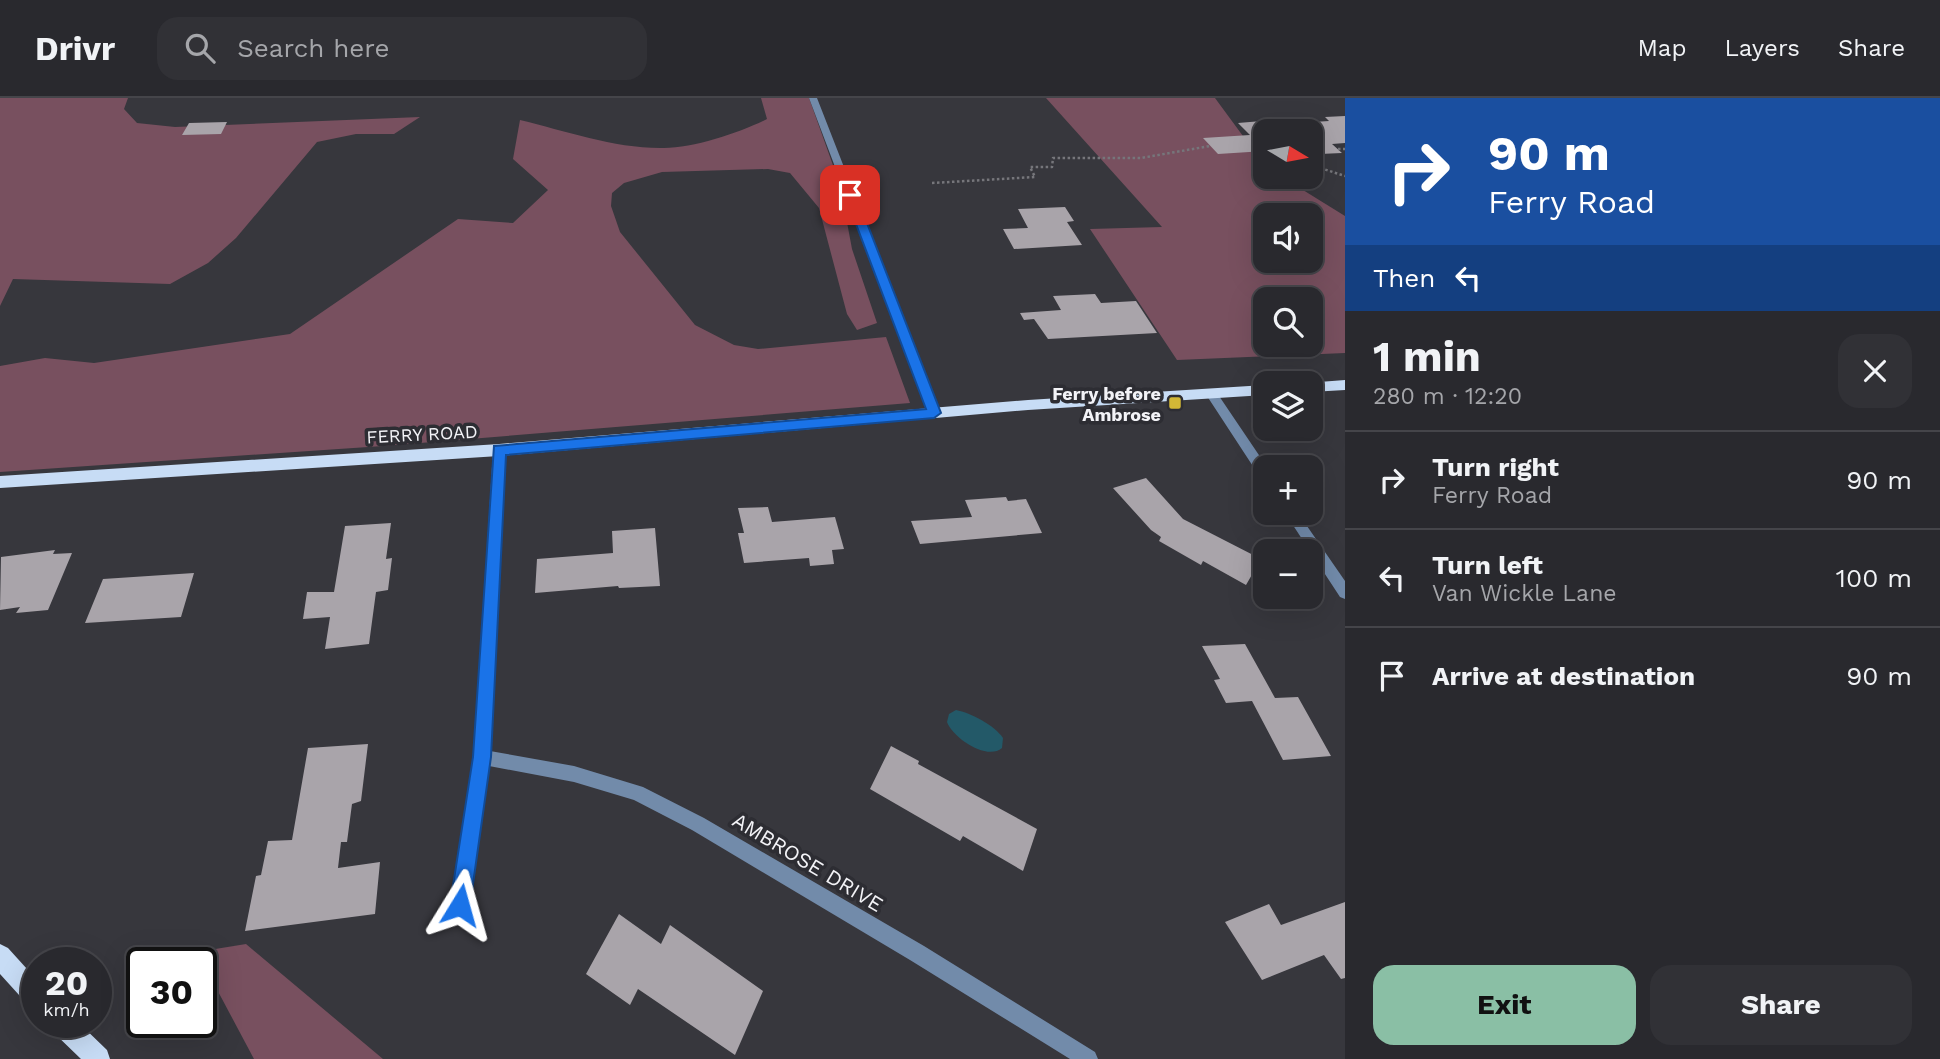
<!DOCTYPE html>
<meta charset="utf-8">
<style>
:root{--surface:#29292e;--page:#313136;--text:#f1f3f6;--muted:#a5a6aa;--line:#45454a;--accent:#8abfa5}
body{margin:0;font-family:"Work Sans",sans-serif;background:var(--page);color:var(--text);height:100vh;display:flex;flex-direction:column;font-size:26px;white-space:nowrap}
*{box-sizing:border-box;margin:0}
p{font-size:23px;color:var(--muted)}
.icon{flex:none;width:38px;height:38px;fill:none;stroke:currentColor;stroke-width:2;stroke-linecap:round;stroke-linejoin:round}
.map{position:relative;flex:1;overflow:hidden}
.drawer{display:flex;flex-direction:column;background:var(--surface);width:595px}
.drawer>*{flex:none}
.guide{background:#1a4fa0;color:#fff;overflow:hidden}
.needle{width:46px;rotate:100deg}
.tools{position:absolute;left:1253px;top:21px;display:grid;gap:14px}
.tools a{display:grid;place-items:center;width:70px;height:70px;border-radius:14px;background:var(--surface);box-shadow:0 7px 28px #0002,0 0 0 2px var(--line);font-size:35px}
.speed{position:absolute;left:21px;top:849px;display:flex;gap:14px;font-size:35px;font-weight:700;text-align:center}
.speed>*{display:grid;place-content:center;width:91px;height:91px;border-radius:50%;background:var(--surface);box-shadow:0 7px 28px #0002,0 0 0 2px var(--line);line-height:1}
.speed small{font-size:18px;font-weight:400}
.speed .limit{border:4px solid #111;border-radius:10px;background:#fff;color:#111}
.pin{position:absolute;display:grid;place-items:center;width:60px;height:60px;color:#fff;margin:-30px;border-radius:14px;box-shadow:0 4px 10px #0006}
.me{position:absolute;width:77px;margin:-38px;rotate:8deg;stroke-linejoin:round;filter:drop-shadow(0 0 5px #0008)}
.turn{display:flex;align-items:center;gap:24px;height:147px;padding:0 28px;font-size:32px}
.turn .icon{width:91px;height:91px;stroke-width:2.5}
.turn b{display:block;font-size:49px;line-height:60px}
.then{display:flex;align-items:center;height:66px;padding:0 28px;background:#0003;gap:14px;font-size:26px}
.round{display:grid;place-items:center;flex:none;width:74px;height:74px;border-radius:21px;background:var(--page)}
.head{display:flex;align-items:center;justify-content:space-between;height:119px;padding:0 28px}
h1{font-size:42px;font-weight:700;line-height:52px}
.button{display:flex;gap:14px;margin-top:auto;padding:14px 28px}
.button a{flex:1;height:80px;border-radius:21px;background:var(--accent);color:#111;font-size:28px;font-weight:700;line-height:80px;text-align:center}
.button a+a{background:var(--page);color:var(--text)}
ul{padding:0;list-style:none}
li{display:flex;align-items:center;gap:21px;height:98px;padding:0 28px;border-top:2px solid var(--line)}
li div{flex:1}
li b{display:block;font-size:26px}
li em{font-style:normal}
header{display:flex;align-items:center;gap:42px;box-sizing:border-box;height:98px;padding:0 35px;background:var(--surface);border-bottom:2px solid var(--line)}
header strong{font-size:33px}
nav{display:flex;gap:38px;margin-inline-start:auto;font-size:24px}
.search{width:490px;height:63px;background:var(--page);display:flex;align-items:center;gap:18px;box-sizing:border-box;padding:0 24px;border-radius:21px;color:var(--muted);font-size:26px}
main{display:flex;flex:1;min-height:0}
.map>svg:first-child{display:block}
.green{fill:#78505f;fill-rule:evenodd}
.water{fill:#235968}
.building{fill:#a9a4aa}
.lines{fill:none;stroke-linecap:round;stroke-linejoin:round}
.path{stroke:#76767b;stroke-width:2.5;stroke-dasharray:2.5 2.5;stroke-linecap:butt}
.street{fill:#728baa;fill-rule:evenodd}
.primary{fill:#c7dcf5;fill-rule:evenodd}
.route{fill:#1a73e8;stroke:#114b97;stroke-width:2}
.poi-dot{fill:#d2b736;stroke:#2d2d33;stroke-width:2.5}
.labels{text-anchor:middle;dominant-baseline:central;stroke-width:7;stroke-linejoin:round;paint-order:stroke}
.poi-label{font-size:18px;font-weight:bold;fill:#f3f3f7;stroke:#2d2d33;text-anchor:end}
.street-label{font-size:18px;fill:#f3f3f7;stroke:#2d2d33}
.near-street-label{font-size:21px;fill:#f3f3f7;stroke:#2d2d33}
</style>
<header>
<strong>Drivr</strong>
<div class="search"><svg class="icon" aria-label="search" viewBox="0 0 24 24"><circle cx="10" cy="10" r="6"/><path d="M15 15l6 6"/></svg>Search here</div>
<nav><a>Map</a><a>Layers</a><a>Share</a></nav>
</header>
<main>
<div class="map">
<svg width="1345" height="961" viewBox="0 0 1345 961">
<rect width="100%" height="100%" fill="#37373d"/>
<path class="green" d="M0 0H128L124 11 137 25 175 29 420 19 394 36H356L317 44 236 140 208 165 170 186 13 181 0 208Z
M761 0H809L840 87 852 151 877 225 857 232 847 216 819 110 790 75 768 71 662 74 624 85 612 95 611 108 620 134 695 227 734 247 758 251 886 239 910 305 383 348 0 374V268L45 260 94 265 290 236 458 121 513 125 548 92 513 61 520 22C566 33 616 51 664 50 694 50 741 34 767 21Z
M1046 0H1215L1265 68V79H1282L1345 118V255L1177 262 1090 131 1162 129ZM1265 117H1311V163H1265ZM1265 201H1311V247H1265Z
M246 846 383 961H254L197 854Z"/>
<path class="water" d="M956 612C971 615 994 627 1003 640L1002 650C987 663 953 640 947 624L949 616Z"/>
<path class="building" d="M1345 18V45L1332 46 1342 55 1320 56 1311 48V33H1265V53L1218 56 1203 40 1250 37 1238 25 1262 23 1266 27 1329 23 1325 19Z
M227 24 221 36 182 37 189 25Z
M1065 109 1074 123 1067 124 1082 147 1014 151 1003 131 1028 130 1018 111Z
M1095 196 1101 205 1136 203 1157 235 1048 241 1034 221 1024 222 1020 215 1061 212 1053 198Z
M1146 380 1183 421 1261 461 1246 487 1203 463 1201 467 1159 443 1161 439 1151 432 1113 390Z
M1006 399 1008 403 1026 401 1042 435 920 446 911 423 972 419 965 402Z
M768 409 772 424 835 419 844 451 832 452 834 466 810 468 809 460 744 465 738 435H744L738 410Z
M391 425 386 461 392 460 388 492 376 494 369 546 325 551 330 519 303 521 307 494H334L345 428Z
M655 430 660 488 619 490 618 488 535 495 537 461 613 455 612 433Z
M55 452 53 456 72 455 48 512 16 515 20 509 0 512 1 459Z
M194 475 181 519 85 525 103 481Z
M1245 546 1275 600 1298 599 1331 658 1283 662 1252 603 1226 605 1214 582 1220 581 1202 548Z
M368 646 361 703 352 706 347 744H341L338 770 380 764 375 816 245 833 256 778 261 777 268 743 292 742 308 650Z
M891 648 919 663 918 666 1037 731 1023 773 963 738 960 743 870 691Z
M1345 804V880L1341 881 1324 857 1262 882 1225 824 1269 806 1281 827Z
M619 816 661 846 670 827 763 893 735 957 638 891 630 907 586 876Z"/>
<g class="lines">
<path class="path" d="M1338 51H1345
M1311 53H1316
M1311 67 1345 78
M932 85 1035 79 1030 69H1052L1053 60H1141L1210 48"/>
<path class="street" d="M809 0H817L940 315 938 318H930L928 315Z
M1211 291 1215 292 1267 369H1265V381L1260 379 1207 298 1205 295Z
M499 347 505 352 490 653 574 668 643 689 704 720 924 848 1095 954 1098 961H1070L910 862 692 732 634 702 574 684 489 668 469 807 466 813 460 816 454 813 451 807 474 659 493 352Z
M1285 415H1298L1345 483V501L1340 499Z"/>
<path class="primary" d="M1345 282V292L1311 294V285H1306Z
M1265 287V297L1028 312 499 358 0 390V378L499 346 1028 302Z
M0 846 8 850 37 882V912L29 908 0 876Z
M49 924H78L107 952 110 961H81L52 933Z"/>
</g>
<path class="route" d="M850 94 856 97 941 315 934 320 506 357 491 659 470 807 467 814 460 817 453 814 450 807 473 659 494 348 926 311 845 97Z"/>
<rect class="poi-dot" x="1168" y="298" width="14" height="14" rx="3.5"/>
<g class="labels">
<g class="poi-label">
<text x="1161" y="295">Ferry before<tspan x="1161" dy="21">Ambrose</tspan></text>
</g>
<g class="street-label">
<text transform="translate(422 336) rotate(-3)">FERRY ROAD</text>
</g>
<g class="near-street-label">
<text transform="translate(808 764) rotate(31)">AMBROSE DRIVE</text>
</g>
</g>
</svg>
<div class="tools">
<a><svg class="needle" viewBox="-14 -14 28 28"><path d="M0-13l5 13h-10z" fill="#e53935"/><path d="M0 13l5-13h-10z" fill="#a5a6aa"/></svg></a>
<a><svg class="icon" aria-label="sound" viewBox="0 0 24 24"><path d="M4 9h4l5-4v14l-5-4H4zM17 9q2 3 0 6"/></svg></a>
<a><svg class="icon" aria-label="search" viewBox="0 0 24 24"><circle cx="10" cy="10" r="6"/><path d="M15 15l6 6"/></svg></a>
<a><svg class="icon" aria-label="layers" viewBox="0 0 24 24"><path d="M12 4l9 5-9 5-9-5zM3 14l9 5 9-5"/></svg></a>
<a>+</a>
<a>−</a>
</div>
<div class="speed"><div>20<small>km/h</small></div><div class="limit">30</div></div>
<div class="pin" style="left:850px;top:97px;background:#d93025"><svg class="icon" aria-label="arrive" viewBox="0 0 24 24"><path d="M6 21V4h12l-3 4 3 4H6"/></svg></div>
<svg class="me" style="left:460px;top:807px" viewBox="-20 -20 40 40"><path d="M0-17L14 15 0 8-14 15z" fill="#1a73e8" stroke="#fff" stroke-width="4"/></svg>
</div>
<section class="drawer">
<div class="guide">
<div class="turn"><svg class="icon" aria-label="right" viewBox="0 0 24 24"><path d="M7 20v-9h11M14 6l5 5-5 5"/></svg><div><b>90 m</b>Ferry Road</div></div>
<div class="then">Then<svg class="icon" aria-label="left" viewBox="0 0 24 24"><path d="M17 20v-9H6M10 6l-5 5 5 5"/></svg></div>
</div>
<div class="head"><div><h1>1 min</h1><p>280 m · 12:20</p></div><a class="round"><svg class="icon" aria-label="close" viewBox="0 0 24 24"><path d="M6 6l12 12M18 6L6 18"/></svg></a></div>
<ul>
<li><svg class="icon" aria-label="right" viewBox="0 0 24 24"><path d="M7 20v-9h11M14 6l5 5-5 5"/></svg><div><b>Turn right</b><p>Ferry Road</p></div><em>90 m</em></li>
<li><svg class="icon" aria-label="left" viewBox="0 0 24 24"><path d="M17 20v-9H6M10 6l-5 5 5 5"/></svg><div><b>Turn left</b><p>Van Wickle Lane</p></div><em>100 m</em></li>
<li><svg class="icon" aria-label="arrive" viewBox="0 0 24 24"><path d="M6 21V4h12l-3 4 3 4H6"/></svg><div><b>Arrive at destination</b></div><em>90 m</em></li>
</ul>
<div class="button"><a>Exit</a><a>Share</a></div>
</section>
</main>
